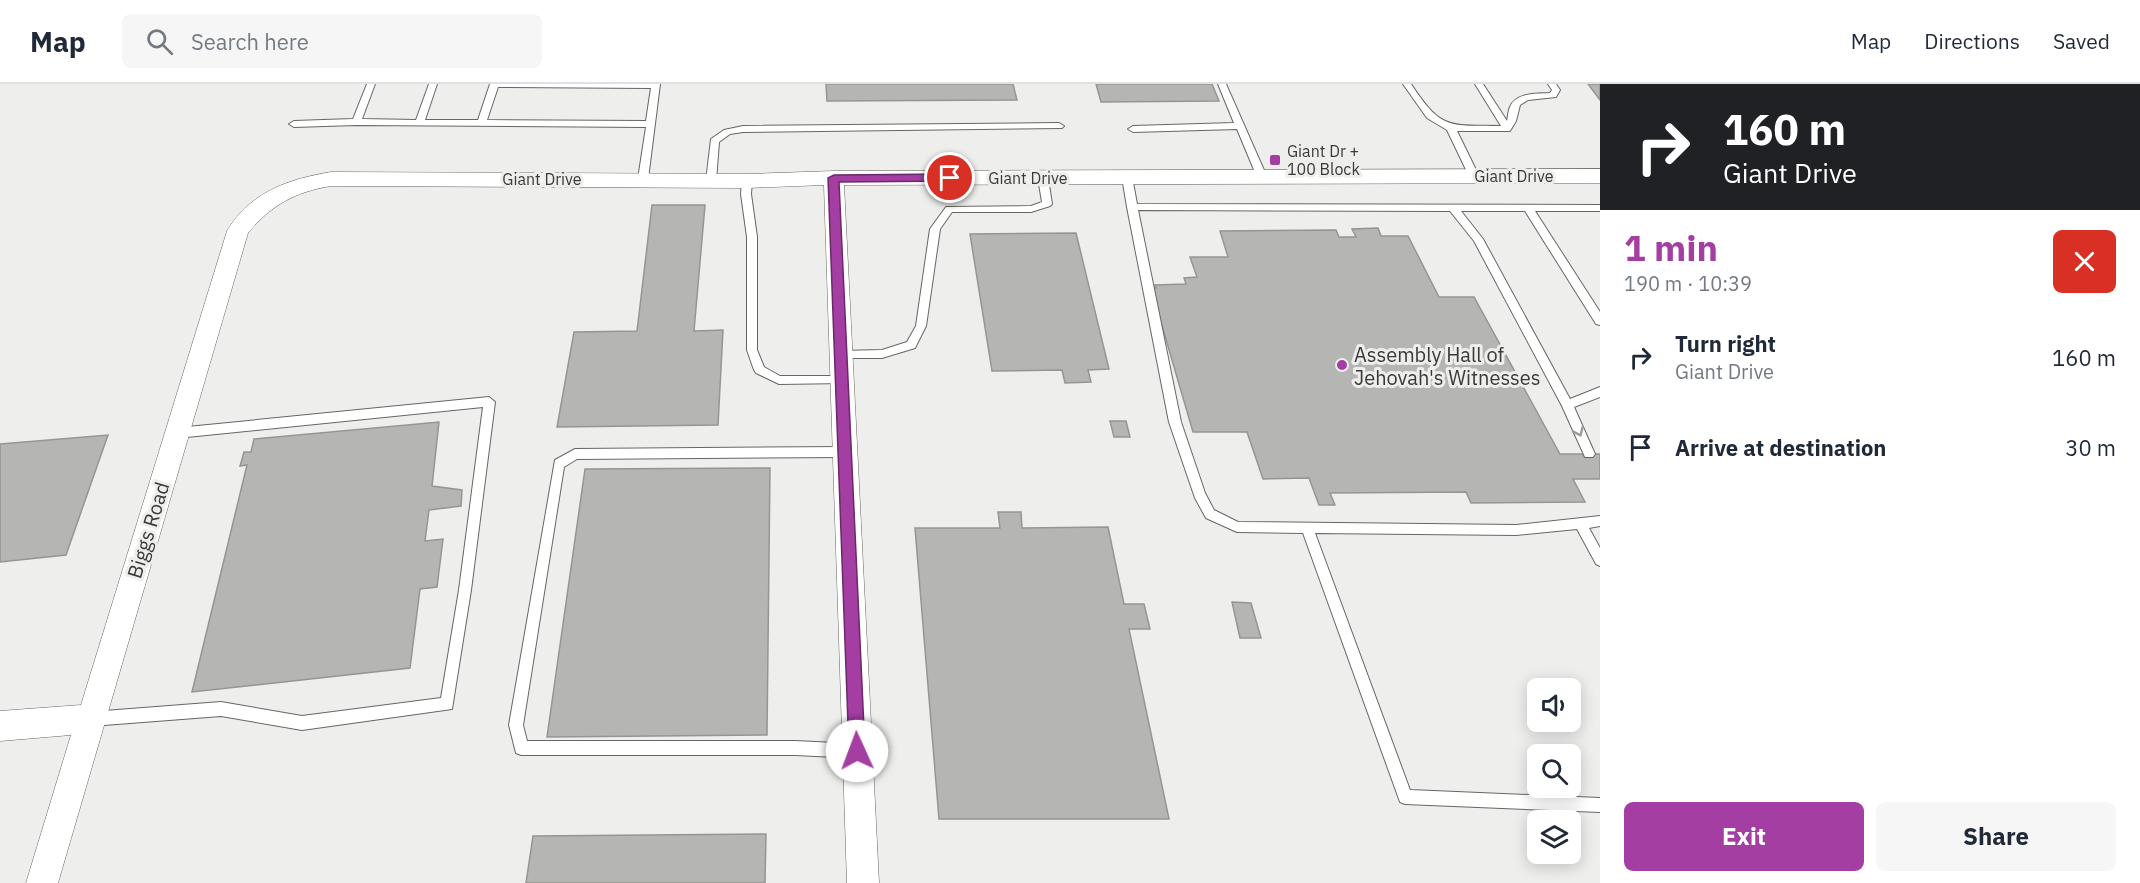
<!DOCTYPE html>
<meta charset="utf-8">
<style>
:root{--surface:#fff;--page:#f6f6f7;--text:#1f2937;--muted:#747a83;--line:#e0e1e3;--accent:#a43ea3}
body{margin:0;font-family:"IBM Plex Sans",sans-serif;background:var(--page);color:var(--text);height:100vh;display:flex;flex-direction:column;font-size:22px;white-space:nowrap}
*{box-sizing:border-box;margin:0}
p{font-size:20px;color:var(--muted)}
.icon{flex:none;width:33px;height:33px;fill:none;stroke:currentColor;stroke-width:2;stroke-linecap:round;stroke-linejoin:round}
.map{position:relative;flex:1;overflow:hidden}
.side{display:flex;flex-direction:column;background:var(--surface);width:540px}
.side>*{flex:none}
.banner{background:#202124;color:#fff;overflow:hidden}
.tools{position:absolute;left:1527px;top:594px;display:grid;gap:12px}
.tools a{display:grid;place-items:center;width:54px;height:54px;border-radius:9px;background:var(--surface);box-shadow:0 3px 15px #0003;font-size:30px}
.pin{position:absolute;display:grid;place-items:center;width:51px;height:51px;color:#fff;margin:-26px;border:3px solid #fff;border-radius:50%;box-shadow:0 2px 6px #0007}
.me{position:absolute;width:66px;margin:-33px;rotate:358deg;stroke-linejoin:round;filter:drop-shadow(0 0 4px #0008)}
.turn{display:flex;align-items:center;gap:21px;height:126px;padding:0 24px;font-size:27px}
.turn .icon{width:78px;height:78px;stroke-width:2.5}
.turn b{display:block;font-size:42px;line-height:51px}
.round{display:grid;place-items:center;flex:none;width:63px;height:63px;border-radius:9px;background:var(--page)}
.headline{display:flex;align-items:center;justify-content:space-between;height:102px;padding:0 24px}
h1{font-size:36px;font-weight:700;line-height:45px;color:var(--accent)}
.cta{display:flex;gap:12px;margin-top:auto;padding:12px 24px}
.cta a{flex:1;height:69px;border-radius:9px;background:var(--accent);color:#fff;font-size:24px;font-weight:700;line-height:69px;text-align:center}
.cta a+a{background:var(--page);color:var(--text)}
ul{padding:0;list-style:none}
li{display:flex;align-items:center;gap:18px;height:90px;padding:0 24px}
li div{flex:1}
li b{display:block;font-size:22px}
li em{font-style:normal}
header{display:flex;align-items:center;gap:36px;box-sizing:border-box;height:84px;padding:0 30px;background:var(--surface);border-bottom:2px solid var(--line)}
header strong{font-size:28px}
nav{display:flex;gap:33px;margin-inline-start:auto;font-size:21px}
.search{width:420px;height:54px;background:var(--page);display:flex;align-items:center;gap:15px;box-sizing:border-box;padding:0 21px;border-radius:9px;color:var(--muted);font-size:22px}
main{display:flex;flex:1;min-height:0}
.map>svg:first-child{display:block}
.building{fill:#b5b6b3;stroke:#959693;stroke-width:1.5}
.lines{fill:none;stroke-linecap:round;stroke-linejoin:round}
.service-casing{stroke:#666764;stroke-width:2}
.minor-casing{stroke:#666764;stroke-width:1}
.service{fill:#fff;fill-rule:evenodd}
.minor{fill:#fff;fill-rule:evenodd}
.oneway{stroke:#9c9c9c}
.route{fill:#a43ea3;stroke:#6b286a;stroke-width:1.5}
.poi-dot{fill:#a43ea3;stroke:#eeefec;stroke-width:2}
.labels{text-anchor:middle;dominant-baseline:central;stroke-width:6;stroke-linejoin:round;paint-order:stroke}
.far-poi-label{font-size:16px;fill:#3a3a39;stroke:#eeefec;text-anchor:start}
.far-street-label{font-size:16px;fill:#3a3a39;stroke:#eeefec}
.poi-label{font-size:20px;fill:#3a3a39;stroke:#eeefec;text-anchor:start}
.street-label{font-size:20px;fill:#3a3a39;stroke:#eeefec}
</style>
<header>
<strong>Map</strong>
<div class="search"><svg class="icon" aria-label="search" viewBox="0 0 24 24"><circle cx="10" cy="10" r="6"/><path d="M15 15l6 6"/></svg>Search here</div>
<nav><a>Map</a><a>Directions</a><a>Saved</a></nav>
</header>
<main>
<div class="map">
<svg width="1600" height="799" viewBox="0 0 1600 799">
<rect width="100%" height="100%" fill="#eeefec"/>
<path class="building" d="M826 0H1013L1017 16 827 17Z
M1096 0H1212L1219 17 1101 18Z
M1588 0H1600V16Z
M652 121H705L694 247 723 246 718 341 557 343 574 248 637 247Z
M1378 144 1381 152H1408L1439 213H1474L1560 370H1600V395H1573L1585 418 1471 419 1466 408 1330 409 1335 421H1319L1309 394 1263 395 1247 348H1193L1151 204H1156L1155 201 1186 200 1184 194 1197 193 1190 173H1228L1220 147 1336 146 1339 153H1356L1352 145Z
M1076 149 1109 285 1088 286 1091 298 1065 299 1062 286 992 287 970 150Z
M1110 337H1126L1130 353H1114Z
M439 338 432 402 462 406 461 422 429 426 425 457 443 455 437 503 420 505 410 584 192 608 247 381 240 382 244 368H251L254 355Z
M108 351 66 471 0 478V360Z
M770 384 767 651 547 653 585 385Z
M998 428H1021L1022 444 1108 443 1124 520H1144L1150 545H1129L1169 735H939L915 444H1000Z
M1232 518 1251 519 1261 554H1240Z
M766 750 765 799H526L533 752Z"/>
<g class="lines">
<defs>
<path id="service" d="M367 0H375L362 35 416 36 429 0H437L425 36H478L490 0H660L648 95 643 98 638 95 646 43 356 41 294 43 289 40 294 37 353 35ZM498 3 651 4 646 37 487 36Z
M1218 0H1226L1267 93 1265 95H1259L1257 93 1237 45 1133 48 1128 45 1133 42 1234 39Z
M1403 0H1411C1442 47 1449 41 1501 42L1475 0H1483L1507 37C1508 33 1508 27 1510 23 1516 8 1537 10 1550 9L1552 6 1548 0H1556L1560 6 1556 13 1528 16 1520 21 1516 37 1510 47H1457L1479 92 1474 95 1469 92 1447 46 1427 34Z
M1059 39 1064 42 1062 44 743 48 730 50 719 58 716 97 711 100 706 97 711 55 724 46 743 42Z
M1127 90 1132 93 1137 120 1600 121V127H1535L1600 228V241L1596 240 1525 127H1461L1483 155 1570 315 1600 303V313L1574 323 1595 370 1593 373H1585L1562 322 1474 157 1450 127 1138 126 1181 338 1205 409 1214 426 1238 438 1516 441 1600 432V442L1589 444 1600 464V482L1596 480 1577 445 1516 451 1315 449 1410 706 1600 714V728L1405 720 1400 718 1303 449 1237 448 1206 434 1195 414 1169 338 1127 123 1122 93Z
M1043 91 1048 94 1052 120 1050 122 1031 128H952L940 145 926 242 915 264 882 274H837L836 271 837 268 841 267 882 266 907 258 916 242 930 145 946 123 1031 122 1042 118 1038 94Z
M747 94 752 97 751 110 757 153V266L764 283 780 292H842L846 293 848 296 846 299 779 300 756 289 754 286 747 266V153L741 110 742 97Z
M489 313 495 318 471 506 452 625 302 646 221 632 91 642 86 640 84 635 86 630 91 628 221 618 302 632 441 614 459 506 483 323 177 354 173 352 171 349 173 346 177 344Z
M845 363 849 365 851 368 849 371 845 373 577 375 564 383 523 641 527 657H795L857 660 862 662 864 667 862 672 857 674 795 671H521L516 669 509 641 555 376 575 365Z"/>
<path id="minor" d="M1600 85V99L844 101 879 799H847L824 101 747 104 331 102C295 108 271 121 248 149L58 799H26L71 651 0 657V627L81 621 227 147C250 108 289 95 331 88L747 90 834 87Z"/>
</defs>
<use href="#service" class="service-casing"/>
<use href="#minor" class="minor-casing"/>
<use href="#service" class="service"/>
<use href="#minor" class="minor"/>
</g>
<defs><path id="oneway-chevron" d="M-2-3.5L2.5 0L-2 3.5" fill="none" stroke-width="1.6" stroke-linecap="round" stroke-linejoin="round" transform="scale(1.5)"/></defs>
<use class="oneway" href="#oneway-chevron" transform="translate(1579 348) rotate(66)"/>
<path class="route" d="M950 90 956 94 954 97 839 98 865 667 863 673 857 675 852 673 849 667 828 94 834 91Z"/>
<g class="poi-dot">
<rect x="1269" y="70" width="12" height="12" rx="3"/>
<circle cx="1342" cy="281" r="6"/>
</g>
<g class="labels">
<g class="far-poi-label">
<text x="1287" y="67">Giant Dr +<tspan x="1287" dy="18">100 Block</tspan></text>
</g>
<g class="far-street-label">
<text x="1514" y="92">Giant Drive</text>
<text x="1028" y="94">Giant Drive</text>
<text x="542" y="95">Giant Drive</text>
</g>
<g class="poi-label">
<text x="1354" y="270">Assembly Hall of<tspan x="1354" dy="23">Jehovah's Witnesses</tspan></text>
</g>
<g class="street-label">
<text transform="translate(148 446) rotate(-73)">Biggs Road</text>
</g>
</g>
</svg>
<div class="tools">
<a><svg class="icon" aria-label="sound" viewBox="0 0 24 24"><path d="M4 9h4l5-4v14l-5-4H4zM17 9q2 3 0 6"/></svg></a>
<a><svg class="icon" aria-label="search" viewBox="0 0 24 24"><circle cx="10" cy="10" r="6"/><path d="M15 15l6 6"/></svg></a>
<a><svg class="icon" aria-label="layers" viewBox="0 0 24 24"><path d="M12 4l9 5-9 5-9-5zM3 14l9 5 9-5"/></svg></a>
</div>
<div class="pin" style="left:950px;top:94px;background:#d93025"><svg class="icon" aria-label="arrive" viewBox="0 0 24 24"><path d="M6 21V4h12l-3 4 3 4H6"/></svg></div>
<svg class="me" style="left:857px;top:667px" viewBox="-20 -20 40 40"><circle r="19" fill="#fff"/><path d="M0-13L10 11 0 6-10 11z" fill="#a43ea3"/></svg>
</div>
<section class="side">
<div class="banner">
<div class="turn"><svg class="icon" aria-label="right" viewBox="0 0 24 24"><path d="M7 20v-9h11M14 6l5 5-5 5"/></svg><div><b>160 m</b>Giant Drive</div></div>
</div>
<div class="headline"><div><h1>1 min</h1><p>190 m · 10:39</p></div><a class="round" style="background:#d93025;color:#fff"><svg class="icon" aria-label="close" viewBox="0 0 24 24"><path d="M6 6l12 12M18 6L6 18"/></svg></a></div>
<ul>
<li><svg class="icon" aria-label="right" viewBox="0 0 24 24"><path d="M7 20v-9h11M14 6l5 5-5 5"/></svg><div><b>Turn right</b><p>Giant Drive</p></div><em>160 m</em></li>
<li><svg class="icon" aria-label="arrive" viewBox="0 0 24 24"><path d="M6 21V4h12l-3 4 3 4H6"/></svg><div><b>Arrive at destination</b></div><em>30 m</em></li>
</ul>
<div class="cta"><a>Exit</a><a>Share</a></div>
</section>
</main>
